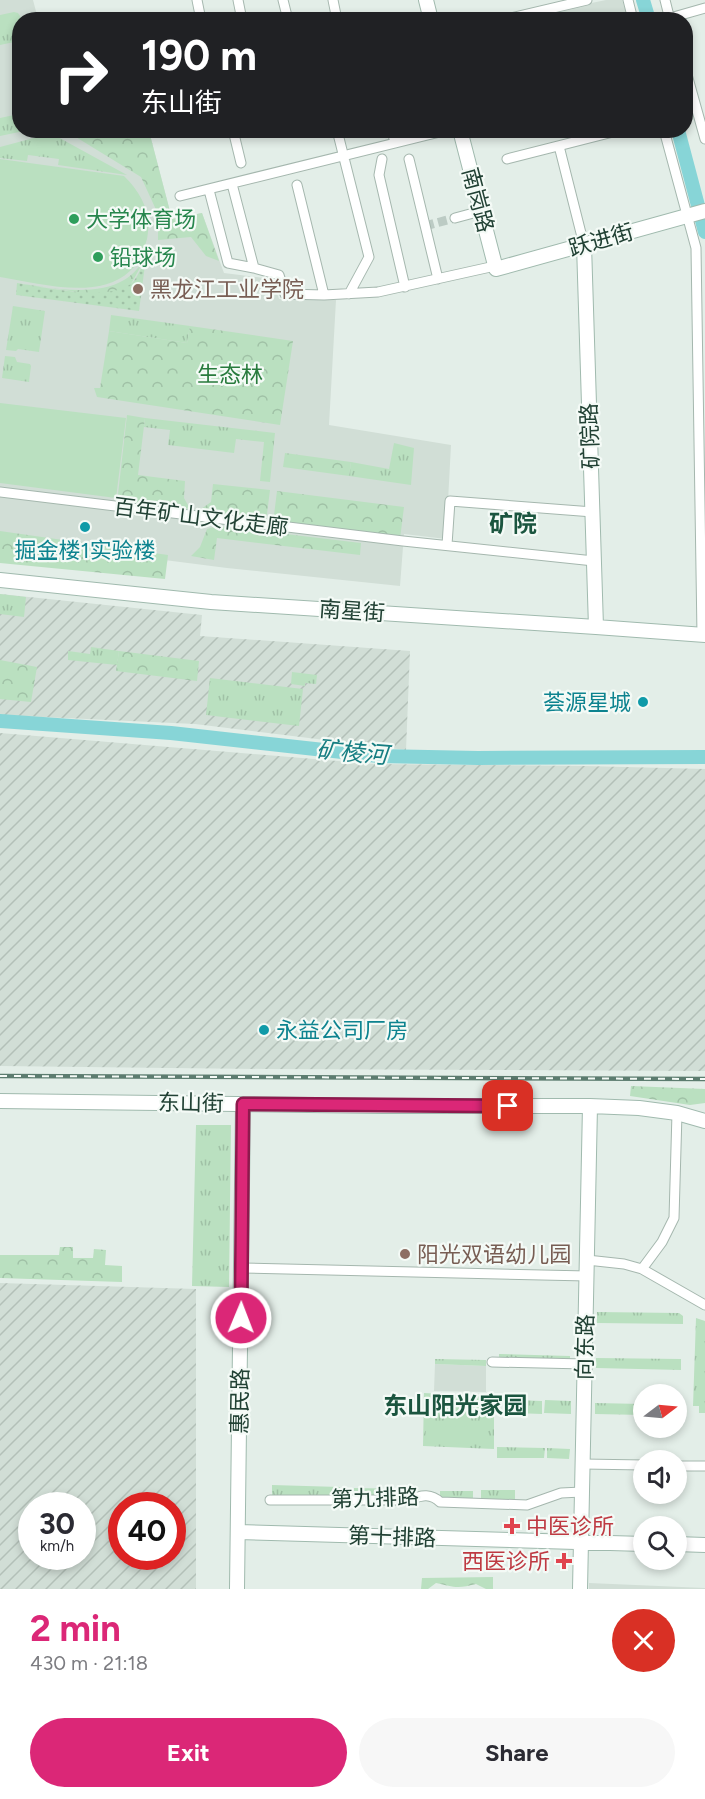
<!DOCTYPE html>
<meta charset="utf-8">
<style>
:root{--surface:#fff;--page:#f7f7f7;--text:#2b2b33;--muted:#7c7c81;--accent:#db2777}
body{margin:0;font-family:Figtree,"Noto Sans SC",sans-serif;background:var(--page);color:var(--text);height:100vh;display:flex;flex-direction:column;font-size:22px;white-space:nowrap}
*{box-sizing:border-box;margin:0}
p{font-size:20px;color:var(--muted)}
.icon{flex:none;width:33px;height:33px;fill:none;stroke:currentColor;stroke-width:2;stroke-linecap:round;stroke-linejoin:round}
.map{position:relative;height:1589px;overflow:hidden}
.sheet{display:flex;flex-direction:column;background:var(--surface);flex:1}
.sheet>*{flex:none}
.hud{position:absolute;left:12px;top:12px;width:681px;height:126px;border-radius:24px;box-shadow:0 3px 9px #0003;background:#202124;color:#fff;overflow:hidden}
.needle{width:39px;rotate:74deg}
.tools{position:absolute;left:633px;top:1384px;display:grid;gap:12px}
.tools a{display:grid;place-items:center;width:54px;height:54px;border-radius:50%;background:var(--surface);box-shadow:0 3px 9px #0003;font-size:30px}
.speed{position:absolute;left:18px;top:1492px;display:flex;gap:12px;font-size:30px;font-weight:700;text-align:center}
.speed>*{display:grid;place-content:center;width:78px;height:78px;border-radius:50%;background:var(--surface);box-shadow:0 3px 9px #0003;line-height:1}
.speed small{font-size:15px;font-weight:400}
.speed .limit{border:9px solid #d22;background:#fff;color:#111}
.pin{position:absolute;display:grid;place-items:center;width:51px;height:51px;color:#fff;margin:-26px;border-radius:12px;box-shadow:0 3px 9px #0006}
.me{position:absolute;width:66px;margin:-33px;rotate:1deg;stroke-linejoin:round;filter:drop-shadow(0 0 4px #0008)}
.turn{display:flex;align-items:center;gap:21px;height:126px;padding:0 30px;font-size:27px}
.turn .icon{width:78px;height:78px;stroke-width:2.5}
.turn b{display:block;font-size:42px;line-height:51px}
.round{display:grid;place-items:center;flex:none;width:63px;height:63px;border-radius:32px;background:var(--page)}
.head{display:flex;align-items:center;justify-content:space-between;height:102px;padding:0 30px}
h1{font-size:36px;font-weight:700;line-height:45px;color:var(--accent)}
.primary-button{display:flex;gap:12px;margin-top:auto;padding:12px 30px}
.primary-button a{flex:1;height:69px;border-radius:36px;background:var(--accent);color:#fff;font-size:24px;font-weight:700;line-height:69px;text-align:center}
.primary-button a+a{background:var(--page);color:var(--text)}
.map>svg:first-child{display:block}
.built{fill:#d1ded6}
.industrial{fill:url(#industrial-furrows);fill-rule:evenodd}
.grass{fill:url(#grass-tufts)}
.forest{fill:url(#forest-crowns)}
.garden{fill:url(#garden-dots)}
.pitch{fill:#bae0c0}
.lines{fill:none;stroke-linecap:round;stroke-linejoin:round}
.river{stroke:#87d5d7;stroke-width:14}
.street-tunnel{stroke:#bccbc4;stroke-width:9;stroke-dasharray:9 4.5;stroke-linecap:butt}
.street-casing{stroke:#a5b7ae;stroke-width:11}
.secondary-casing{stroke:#a0baae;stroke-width:16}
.street{stroke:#fff;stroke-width:9}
.secondary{stroke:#fff;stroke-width:14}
.rail-casing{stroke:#5c7c6f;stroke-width:4.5}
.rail{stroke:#f4faf6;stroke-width:2;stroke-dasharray:7;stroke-linecap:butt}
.route-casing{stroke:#8e194d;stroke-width:15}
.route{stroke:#db2777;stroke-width:10}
.leisure-dot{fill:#2e9e5b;stroke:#f4faf6;stroke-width:2}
.education-dot{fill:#8d6e63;stroke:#f4faf6;stroke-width:2}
.culture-dot{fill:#0f9aa8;stroke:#f4faf6;stroke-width:2}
.health-dot{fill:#e0444e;stroke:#f4faf6;stroke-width:2}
.labels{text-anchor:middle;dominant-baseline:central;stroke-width:4.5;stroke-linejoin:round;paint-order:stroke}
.street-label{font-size:22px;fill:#214134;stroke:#f4faf6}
.leisure-label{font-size:22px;fill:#27864d;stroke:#f4faf6;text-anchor:start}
.education-label{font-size:22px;fill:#785e54;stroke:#f4faf6;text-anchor:start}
.park-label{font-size:22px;fill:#287b3d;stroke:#f4faf6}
.culture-label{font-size:22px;fill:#0d838f;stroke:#f4faf6}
.health-label{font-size:22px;fill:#be3a42;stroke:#f4faf6;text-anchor:start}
.neighbourhood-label{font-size:24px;font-weight:bold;fill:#1b553f;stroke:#f4faf6}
.water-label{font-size:24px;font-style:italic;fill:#167e82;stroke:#f4faf6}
</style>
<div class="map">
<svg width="705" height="1589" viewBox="0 0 705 1589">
<defs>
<pattern id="industrial-furrows" width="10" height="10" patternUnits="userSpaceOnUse" patternTransform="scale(1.5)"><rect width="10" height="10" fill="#d1ded6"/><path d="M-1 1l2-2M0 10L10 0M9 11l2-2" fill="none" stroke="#b3c0b8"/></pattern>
<pattern id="grass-tufts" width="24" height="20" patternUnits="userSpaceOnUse" patternTransform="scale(1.5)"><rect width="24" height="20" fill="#bae0c0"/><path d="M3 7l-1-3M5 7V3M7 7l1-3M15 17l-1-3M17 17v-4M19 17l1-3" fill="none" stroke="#a0c1a6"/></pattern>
<pattern id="forest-crowns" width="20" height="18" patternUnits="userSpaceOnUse" patternTransform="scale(1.5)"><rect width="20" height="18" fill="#bae0c0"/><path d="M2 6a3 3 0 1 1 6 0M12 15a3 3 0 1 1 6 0" fill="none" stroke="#a0c1a6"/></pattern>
<pattern id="garden-dots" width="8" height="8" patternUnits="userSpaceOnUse" patternTransform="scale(1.5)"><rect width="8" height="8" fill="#bae0c0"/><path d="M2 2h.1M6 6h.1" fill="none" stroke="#a0c1a6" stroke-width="1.8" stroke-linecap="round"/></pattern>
</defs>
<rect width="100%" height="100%" fill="#e3eee8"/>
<path class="built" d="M0 0H33L38 19 20 20V130L149 131 172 219 202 213 224 273 272 279 279 299 336 300 329 425 451 445 446 539 404 534 400 586 227 568 0 539Z
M606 0H622L628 19H539L538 14Z
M435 1364 486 1366V1392L434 1391Z
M589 1583 705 1588V1589H589Z"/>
<path class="industrial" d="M0 594 202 615 200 636 410 651 406 750 195 724 0 715Z
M0 733 374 764 585 766 705 769V1071L267 1069 0 1066Z
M0 1283 196 1289V1589H0ZM32 1506H82V1557H32ZM122 1506H172V1557H122Z"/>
<path class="grass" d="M14 12 18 13 22 19 20 20 19 41 0 45V15Z
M19 114 20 130 24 131 0 136V118Z
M45 135 56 136 127 175 58 165 59 159 28 155 27 161 0 158V147Z
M13 306 45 311 39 352 18 349 16 351 6 350Z
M111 315 190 326 187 343 109 331Z
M5 356 15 357 17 362 30 364 31 366 29 382 2 378Z
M145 418 275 433 270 482 260 481 264 442 236 439 234 453 168 445 170 430 144 427Z
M394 443 414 448 411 485 349 476 351 462 389 469Z
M0 594 26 597 24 617 0 614Z
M91 647 119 651 117 665 68 660V651L90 654Z
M292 672 317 675 316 684 305 683V686L291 684Z
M210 678 303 689 299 726 206 715Z
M196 1125H231L229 1287 192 1286Z
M597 1312 679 1313 683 1316V1324L597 1323Z
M696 1318 705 1321V1413H699V1406H693Z
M499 1354 570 1356V1362L499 1360Z
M596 1358 681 1359V1370L596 1368Z
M435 1359 486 1360V1366L435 1364Z
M424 1393 494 1397V1449L423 1446Z
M516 1400 542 1401V1414L515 1413Z
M545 1400 571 1401V1414L544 1413Z
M595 1403 643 1404V1415L595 1414Z
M497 1447 545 1448 544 1458H497Z
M547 1448 570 1449 569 1459 547 1458Z
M272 1485 340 1487 339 1497 272 1495Z
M354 1488 413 1489V1498L353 1496Z
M481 1490H515V1500H481Z
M440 1491H473V1499H440Z"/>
<path class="forest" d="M66 131H149L172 219 202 213 219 261 206 256 191 237 158 240V214L141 177Z
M146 257 131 284 117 298 17 283C48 288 96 297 124 280 133 275 140 266 146 257Z
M190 326 293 341 280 425 97 397 94 388H100L109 331 187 343Z
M127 415 145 418 138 475 185 481 184 498 189 507V512L117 503Z
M285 453 351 462 349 476 283 467Z
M213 484 270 490 266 522 200 514 201 509 211 502Z
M277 491 404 507 400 539 273 523Z
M218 526 361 543 360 555 217 538 214 560 191 556 200 547 207 529Z
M0 531 168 555 165 579 0 563Z
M119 651 199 661 197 681 116 671Z
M0 660 37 667 31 702 0 699Z
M631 1086 705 1089V1103L690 1105 630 1096Z
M60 1247H73V1258H93L94 1249 106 1250 105 1265 122 1266V1282L0 1278V1255H59Z
M493 1577V1589H486L476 1584C458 1589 453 1587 436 1583L428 1589H421L422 1578Z"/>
<path class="garden" d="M146 257 139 311 16 295 17 283C44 287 113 303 133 282 139 275 142 265 146 257Z"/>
<path class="pitch" d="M0 159 124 176C142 194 152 213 147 239 145 245 143 255 140 261 138 264 133 268 130 271 98 301 39 283 0 277Z
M0 403 126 418 116 498 0 483Z
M426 1426 470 1427V1444L425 1443Z"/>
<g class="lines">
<path class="river" d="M643 0 649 20
M678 130 705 232
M0 721 171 733 378 756 478 758 705 757"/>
<path class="street-tunnel" d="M425 226 455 218"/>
<defs>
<path id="street" d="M197 0 201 20
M238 0 242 20
M283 0 288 20
M333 0 337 20
M628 0 633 20
M665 0 670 20
M670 18 705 8
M502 20 587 0
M686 71 705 139
M233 130 241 163
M337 130 369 257 349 294
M392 130 395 143
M664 130 696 248 702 635
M559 146 584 245
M382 159 379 175 405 287
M409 159 438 279
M507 159 621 130
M232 184 254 268 279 275 285 294 324 295 378 292 495 266
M297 185 324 295
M209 190 228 263 254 268
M180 196 448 130
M455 218 481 211
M0 492 403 541 594 561
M447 545 450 501 593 512
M587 1260 624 1264 642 1269 705 1305
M242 1268 587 1276
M642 1269 662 1242 674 1218 677 1113
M492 1362 585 1364
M583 1464 644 1465
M676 1466H705
M270 1500H412C421 1494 432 1494 440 1502L527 1505 561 1493 582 1492"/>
<path id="secondary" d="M426 0 431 20
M460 130 496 269 705 211
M584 245 596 627
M0 580 211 602 596 627 705 635
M0 1101 382 1106H590L639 1108 677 1113 705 1121
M238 1532 644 1544
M676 1544 705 1545
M237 1589 243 1104
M580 1589 590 1106"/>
</defs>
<use href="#street" class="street-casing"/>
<use href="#secondary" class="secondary-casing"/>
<use href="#street" class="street"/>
<use href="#secondary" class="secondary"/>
<defs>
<path id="rail" d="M0 1076 705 1079"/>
</defs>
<use href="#rail" class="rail-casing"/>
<use href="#rail" class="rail"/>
</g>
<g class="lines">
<defs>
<path id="route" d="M241 1318 243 1104 508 1106"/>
</defs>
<use href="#route" class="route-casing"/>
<use href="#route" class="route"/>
</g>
<g class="leisure-dot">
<circle cx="74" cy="219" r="6"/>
<circle cx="98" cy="257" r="6"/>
</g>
<g class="education-dot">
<circle cx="138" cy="289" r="6"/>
<circle cx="405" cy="1254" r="6"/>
</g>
<g class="culture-dot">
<circle cx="85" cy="527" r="6"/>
<circle cx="643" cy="702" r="6"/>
<circle cx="264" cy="1030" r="6"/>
</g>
<g class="health-dot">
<path d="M509 1517h6v6h6v6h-6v6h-6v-6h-6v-6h6z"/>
<path d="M561 1552h6v6h6v6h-6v6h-6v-6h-6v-6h6z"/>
</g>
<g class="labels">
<g class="street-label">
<text transform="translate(478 200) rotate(75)">南岗路</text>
<text transform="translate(601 240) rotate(-16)">跃进街</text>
<text transform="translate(590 436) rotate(-92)">矿院路</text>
<text transform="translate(201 517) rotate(7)">百年矿山文化走廊</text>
<text transform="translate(352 611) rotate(4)">南星街</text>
<text transform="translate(191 1103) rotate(1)">东山街</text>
<text transform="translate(585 1347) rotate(-89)">向东路</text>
<text transform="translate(240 1401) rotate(-89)">惠民路</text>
<text transform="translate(375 1498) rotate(-2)">第九排路</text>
<text transform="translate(392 1537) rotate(2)">第十排路</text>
</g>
<g class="leisure-label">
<text x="86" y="219">大学体育场</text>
<text x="110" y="257">铅球场</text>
</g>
<g class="education-label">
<text x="150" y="289">黑龙江工业学院</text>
<text x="417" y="1254">阳光双语幼儿园</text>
</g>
<g class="park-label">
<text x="230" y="374">生态林</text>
</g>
<g class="culture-label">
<text x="85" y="550">掘金楼1实验楼</text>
<text x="631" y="702" text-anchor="end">荟源星城</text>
<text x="276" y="1030" text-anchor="start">永益公司厂房</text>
</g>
<g class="health-label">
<text x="526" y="1526">中医诊所</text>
<text x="550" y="1561" text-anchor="end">西医诊所</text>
</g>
<g class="neighbourhood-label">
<text x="513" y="523">矿院</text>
<text x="455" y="1405">东山阳光家园</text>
</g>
<g class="water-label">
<text transform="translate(352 752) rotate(5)">矿棱河</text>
</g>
</g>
</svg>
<div class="tools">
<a><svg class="needle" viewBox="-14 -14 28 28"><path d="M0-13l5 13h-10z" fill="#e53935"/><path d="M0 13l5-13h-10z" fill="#7c7c81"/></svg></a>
<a><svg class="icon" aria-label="sound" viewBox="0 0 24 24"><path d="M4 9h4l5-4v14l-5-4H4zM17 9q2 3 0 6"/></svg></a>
<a><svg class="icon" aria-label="search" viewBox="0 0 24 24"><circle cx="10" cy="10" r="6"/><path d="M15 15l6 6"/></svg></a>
</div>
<div class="speed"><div>30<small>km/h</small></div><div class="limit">40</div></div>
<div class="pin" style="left:508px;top:1106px;background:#d93025"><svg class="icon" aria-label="arrive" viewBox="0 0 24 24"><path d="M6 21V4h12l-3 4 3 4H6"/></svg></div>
<svg class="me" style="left:241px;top:1318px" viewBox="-20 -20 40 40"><circle r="17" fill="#db2777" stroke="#fff" stroke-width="3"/><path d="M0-11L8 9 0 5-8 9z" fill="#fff"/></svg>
<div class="hud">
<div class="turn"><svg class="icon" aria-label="right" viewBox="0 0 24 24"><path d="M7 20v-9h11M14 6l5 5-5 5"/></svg><div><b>190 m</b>东山街</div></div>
</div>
</div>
<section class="sheet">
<div class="head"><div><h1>2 min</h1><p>430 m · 21:18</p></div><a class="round" style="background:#d93025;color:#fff"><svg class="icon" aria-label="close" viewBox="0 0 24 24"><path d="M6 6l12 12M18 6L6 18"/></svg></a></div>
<div class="primary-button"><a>Exit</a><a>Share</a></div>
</section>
